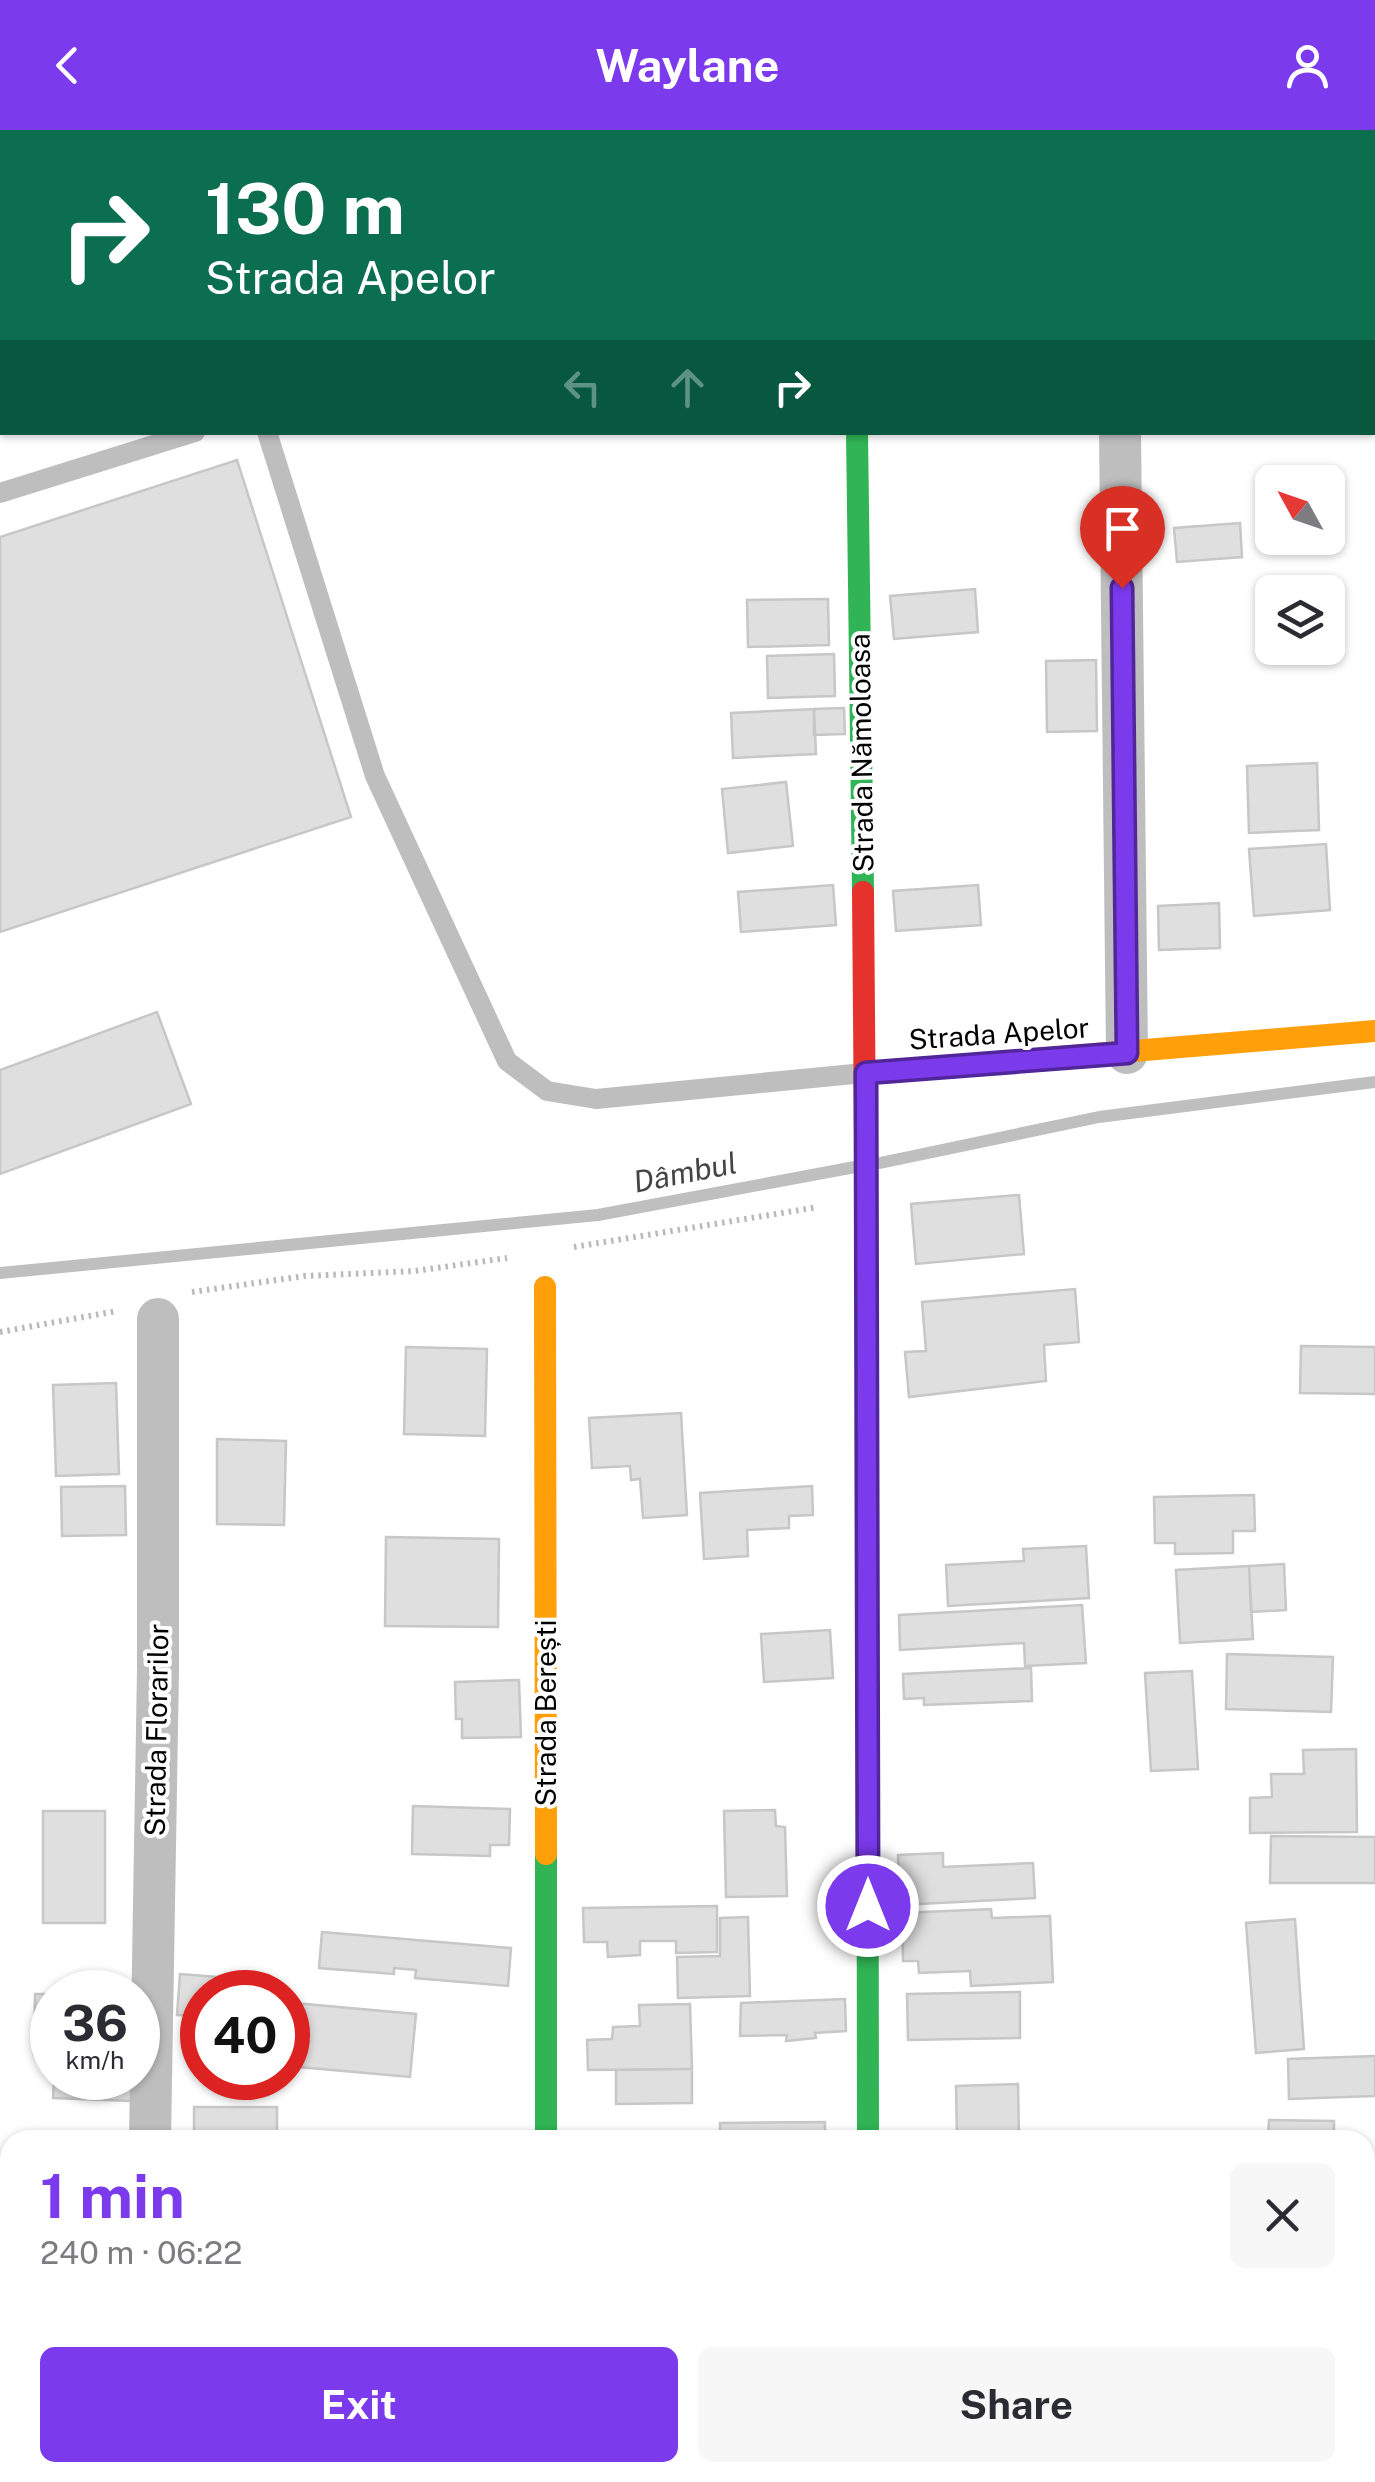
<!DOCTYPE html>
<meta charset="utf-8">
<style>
:root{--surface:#fff;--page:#f7f7f7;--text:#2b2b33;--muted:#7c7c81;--accent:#7c3aed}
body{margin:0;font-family:"Public Sans",sans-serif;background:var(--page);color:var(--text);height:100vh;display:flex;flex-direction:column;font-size:38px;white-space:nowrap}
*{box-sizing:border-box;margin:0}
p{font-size:32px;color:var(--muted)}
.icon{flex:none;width:55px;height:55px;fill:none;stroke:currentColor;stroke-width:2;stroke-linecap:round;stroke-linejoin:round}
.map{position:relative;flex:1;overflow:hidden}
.side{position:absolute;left:0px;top:2000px;width:1375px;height:352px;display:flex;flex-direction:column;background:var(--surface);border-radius:30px 30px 0 0;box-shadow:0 2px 8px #0004}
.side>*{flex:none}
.hud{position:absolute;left:0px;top:0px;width:1375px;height:305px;box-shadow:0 2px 8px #0004;background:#0b6e4f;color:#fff;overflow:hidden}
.needle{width:65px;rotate:310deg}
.fabs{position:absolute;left:1255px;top:335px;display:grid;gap:20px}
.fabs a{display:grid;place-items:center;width:90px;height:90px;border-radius:15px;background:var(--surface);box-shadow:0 2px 8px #0004;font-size:50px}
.speed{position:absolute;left:30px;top:1840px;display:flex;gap:20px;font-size:50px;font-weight:700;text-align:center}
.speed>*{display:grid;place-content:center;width:130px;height:130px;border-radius:50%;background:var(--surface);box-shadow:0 2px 8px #0004;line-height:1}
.speed small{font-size:25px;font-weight:400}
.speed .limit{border:15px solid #d22;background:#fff;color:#111}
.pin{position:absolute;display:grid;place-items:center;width:85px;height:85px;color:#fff;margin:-102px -42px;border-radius:50% 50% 50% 0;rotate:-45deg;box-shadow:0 0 10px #0007}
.pin .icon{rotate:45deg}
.me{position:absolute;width:110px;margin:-55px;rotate:0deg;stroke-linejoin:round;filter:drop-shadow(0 0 8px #0008)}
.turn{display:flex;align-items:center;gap:35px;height:210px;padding:0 40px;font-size:45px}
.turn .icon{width:130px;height:130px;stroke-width:2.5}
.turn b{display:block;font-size:70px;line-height:85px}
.lanes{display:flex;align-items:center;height:95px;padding:0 40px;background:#0003;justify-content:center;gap:50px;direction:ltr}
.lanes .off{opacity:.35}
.round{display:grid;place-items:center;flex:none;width:105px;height:105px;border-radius:15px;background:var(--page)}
.head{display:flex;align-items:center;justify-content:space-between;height:170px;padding:0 40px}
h1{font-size:60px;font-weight:700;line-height:75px;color:var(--accent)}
.cta{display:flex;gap:20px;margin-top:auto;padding:20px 40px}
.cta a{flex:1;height:115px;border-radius:15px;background:var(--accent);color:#fff;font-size:40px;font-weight:700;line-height:115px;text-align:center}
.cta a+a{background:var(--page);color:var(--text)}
header{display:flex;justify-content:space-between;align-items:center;height:130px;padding:0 40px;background:var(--accent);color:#fff;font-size:45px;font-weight:700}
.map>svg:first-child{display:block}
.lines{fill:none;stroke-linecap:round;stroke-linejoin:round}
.stream{stroke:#bfbfbf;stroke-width:12}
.building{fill:#dfdfdf;stroke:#c7c7c7;stroke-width:2.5}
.path{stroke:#b9b9b9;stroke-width:6;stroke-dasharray:2.5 5;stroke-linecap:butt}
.lane{stroke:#bebebe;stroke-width:20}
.street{stroke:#bebebe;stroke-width:42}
.fast{stroke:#30b455;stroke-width:22}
.slow{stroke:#ff9f0a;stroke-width:22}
.jam{stroke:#e5322d;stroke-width:22}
.rail-casing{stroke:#bebebe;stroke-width:11}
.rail{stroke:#fff;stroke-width:8;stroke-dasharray:22;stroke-linecap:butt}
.route-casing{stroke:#51269a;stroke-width:25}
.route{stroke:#7c3aed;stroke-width:18}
.labels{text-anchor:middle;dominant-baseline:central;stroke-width:8;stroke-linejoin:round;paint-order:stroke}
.street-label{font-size:28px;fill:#000;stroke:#fff}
.water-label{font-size:30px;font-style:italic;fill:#444;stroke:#fff}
</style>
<header><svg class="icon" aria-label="back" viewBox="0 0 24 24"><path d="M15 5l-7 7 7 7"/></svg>Waylane<svg class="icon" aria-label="person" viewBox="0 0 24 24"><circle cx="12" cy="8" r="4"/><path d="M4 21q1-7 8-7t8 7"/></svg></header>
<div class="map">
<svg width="1375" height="2352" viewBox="0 0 1375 2352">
<rect width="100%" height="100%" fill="#fff"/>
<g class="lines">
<path class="stream" d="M880 1033 1099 987 1375 952
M0 1143 598 1085 855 1037"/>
</g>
<path class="building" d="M237 330 351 687 0 802V407Z
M1240 393 1242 427 1177 432 1174 398Z
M975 459 978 502 894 509 890 466Z
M828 469 829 515 748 517 747 470Z
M834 524 835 566 768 568 767 526Z
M1096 530 1097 601 1047 602 1046 531Z
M844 578 845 604 814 605V579Z
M814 579 816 624 733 628 731 583Z
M1317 633 1319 700 1249 703 1247 636Z
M786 652 793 716 728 723 722 659Z
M1326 714 1330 780 1254 786 1249 719Z
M833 755 836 795 741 802 738 762Z
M978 755 981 795 896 801 893 761Z
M1219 773 1220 818 1159 820 1158 776Z
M157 882 191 974 0 1044V940Z
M1019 1065 1024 1124 916 1134 911 1074Z
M1075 1159 1079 1212 1044 1215 1046 1251 909 1267 905 1222 926 1221 922 1172Z
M1301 1216 1375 1217V1264L1300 1263Z
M406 1217 487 1219 485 1306 404 1304Z
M116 1253 119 1344 56 1346 53 1255Z
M681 1283 687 1385 643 1388 640 1349 631 1350 630 1336 592 1338 589 1288Z
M217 1309 286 1311 284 1395 217 1394Z
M125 1356 126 1405 62 1406 61 1357Z
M812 1356 813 1385 789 1386V1398L747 1400 748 1426 704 1429 700 1363Z
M1254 1365 1255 1401H1233V1423L1175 1424V1413H1155L1154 1367Z
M386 1407 499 1409 498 1497 385 1496Z
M1086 1416 1089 1468 948 1476 946 1435 1024 1431 1023 1419Z
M1284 1434 1286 1480 1251 1482 1249 1436Z
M1249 1436 1253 1509 1180 1513 1176 1440Z
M1082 1475 1086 1533 1025 1536 1024 1513 900 1520 899 1485Z
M830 1500 833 1548 764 1552 761 1504Z
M1227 1524 1333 1527 1331 1582 1226 1579Z
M1031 1538 1032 1571 924 1575V1568L904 1569 903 1544Z
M1192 1541 1198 1639 1151 1641 1145 1543Z
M519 1550 521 1607 462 1608V1589H456L455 1552Z
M1356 1619 1357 1702 1250 1703V1668L1272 1667 1271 1644H1304L1303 1620Z
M413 1676 510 1679 509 1715H490V1726L412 1724Z
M775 1680 776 1696 785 1697 787 1766 726 1767 724 1681Z
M43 1681H105V1793H43Z
M1271 1706 1375 1707V1753H1270Z
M943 1723V1737L1033 1733 1035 1768 900 1775 898 1725Z
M717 1776V1822L676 1823V1811H640V1825L608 1827 607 1812H584L583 1778Z
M991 1779 992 1788 1050 1786 1053 1852 971 1856 970 1841 919 1843 918 1831H903L902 1783Z
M748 1787 750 1866 678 1868 677 1827 720 1826V1788Z
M1295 1789 1304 1919 1256 1923 1246 1793Z
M322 1802 511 1818 508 1856 415 1848 416 1840 394 1838V1844L319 1838Z
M180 1844 257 1850V1862H202V1886L177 1885Z
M1020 1862V1908L908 1910 907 1864Z
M35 1864H52V1925H34Z
M845 1869 846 1901 815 1903 816 1908 786 1911 787 1905 740 1906 741 1873Z
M294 1873 416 1884 410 1947 288 1936Z
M690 1874 692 1939 588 1940 587 1910 612 1909 613 1897 640 1896 639 1875Z
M1375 1926V1966L1289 1969 1288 1929Z
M692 1939V1973L616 1974V1940Z
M54 1948H132L131 1971 53 1968Z
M1018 1954 1019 2007 957 2008 956 1956Z
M194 1977H277V2010H194Z
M1269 1990 1334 1991V2010H1268Z
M825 1992V2010H720V1993Z
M1365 2074H1375V2119H1365Z
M1365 2150H1375V2182H1369V2187H1365Z
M1365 2204H1375V2280H1365Z
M1365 2283H1375V2321H1365Z
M327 2342H419V2352H327Z
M563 2342H695V2352H563Z
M749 2342H834V2352H750Z"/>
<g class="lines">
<path class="path" d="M574 1117 818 1077
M192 1162 305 1146 415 1141 507 1128
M0 1202 117 1181"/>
<path class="lane" d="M267 302 375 646 507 931 547 961 596 969 864 943
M0 363 195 302"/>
<path class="street" d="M852 0V2
M1117 0V2
M1120 302 1127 923
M150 2010 158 1540V1189
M869 2342V2352
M144 2352 145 2342
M544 2352 545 2342"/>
<path class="fast" d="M857 302 863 762
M867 1251 868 2010
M546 1724V2010"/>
<path class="slow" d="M866 943 1375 901
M545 1157 546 1724"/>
<path class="jam" d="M863 762 867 1251"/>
<defs>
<path id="rail" d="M263 2 271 0
M0 82 2 81"/>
</defs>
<use href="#rail" class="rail-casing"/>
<use href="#rail" class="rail"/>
</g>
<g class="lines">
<defs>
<path id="route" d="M868 1776 866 943 1127 923 1122 458"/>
</defs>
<use href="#route" class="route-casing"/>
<use href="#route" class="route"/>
</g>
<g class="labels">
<g class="street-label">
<text transform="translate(861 623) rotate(-91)">Strada Nămoloasa</text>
<text transform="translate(999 903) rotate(-4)">Strada Apelor</text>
<text transform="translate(545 1583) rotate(-90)">Strada Berești</text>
<text transform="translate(156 1600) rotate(-89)">Strada Florarilor</text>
</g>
<g class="water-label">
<text transform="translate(685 1042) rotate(-11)">Dâmbul</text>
</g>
</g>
</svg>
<div class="fabs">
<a><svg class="needle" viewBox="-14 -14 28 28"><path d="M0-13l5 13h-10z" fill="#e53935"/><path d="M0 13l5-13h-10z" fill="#7c7c81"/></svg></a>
<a><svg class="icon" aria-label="layers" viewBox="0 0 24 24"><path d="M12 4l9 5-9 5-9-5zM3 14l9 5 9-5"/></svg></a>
</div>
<div class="speed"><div>36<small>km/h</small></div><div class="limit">40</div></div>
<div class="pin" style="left:1122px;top:458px;background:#d93025"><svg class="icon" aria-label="arrive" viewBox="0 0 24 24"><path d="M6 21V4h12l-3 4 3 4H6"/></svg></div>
<svg class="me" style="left:868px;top:1776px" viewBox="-20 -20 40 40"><circle r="17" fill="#7c3aed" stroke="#fff" stroke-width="3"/><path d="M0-11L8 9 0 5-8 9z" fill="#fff"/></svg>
<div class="hud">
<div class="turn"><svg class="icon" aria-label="right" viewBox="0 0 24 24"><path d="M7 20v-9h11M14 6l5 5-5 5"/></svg><div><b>130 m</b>Strada Apelor</div></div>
<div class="lanes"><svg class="icon off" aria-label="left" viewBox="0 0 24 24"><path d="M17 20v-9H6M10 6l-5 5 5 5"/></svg><svg class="icon off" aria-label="ahead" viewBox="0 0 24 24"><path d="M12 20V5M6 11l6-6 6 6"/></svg><svg class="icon" aria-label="right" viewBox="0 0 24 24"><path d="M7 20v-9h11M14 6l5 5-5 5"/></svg></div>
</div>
<section class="side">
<div class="head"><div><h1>1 min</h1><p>240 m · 06:22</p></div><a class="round"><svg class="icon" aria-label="close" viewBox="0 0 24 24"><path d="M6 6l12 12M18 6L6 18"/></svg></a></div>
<div class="cta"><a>Exit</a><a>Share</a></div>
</section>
</div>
